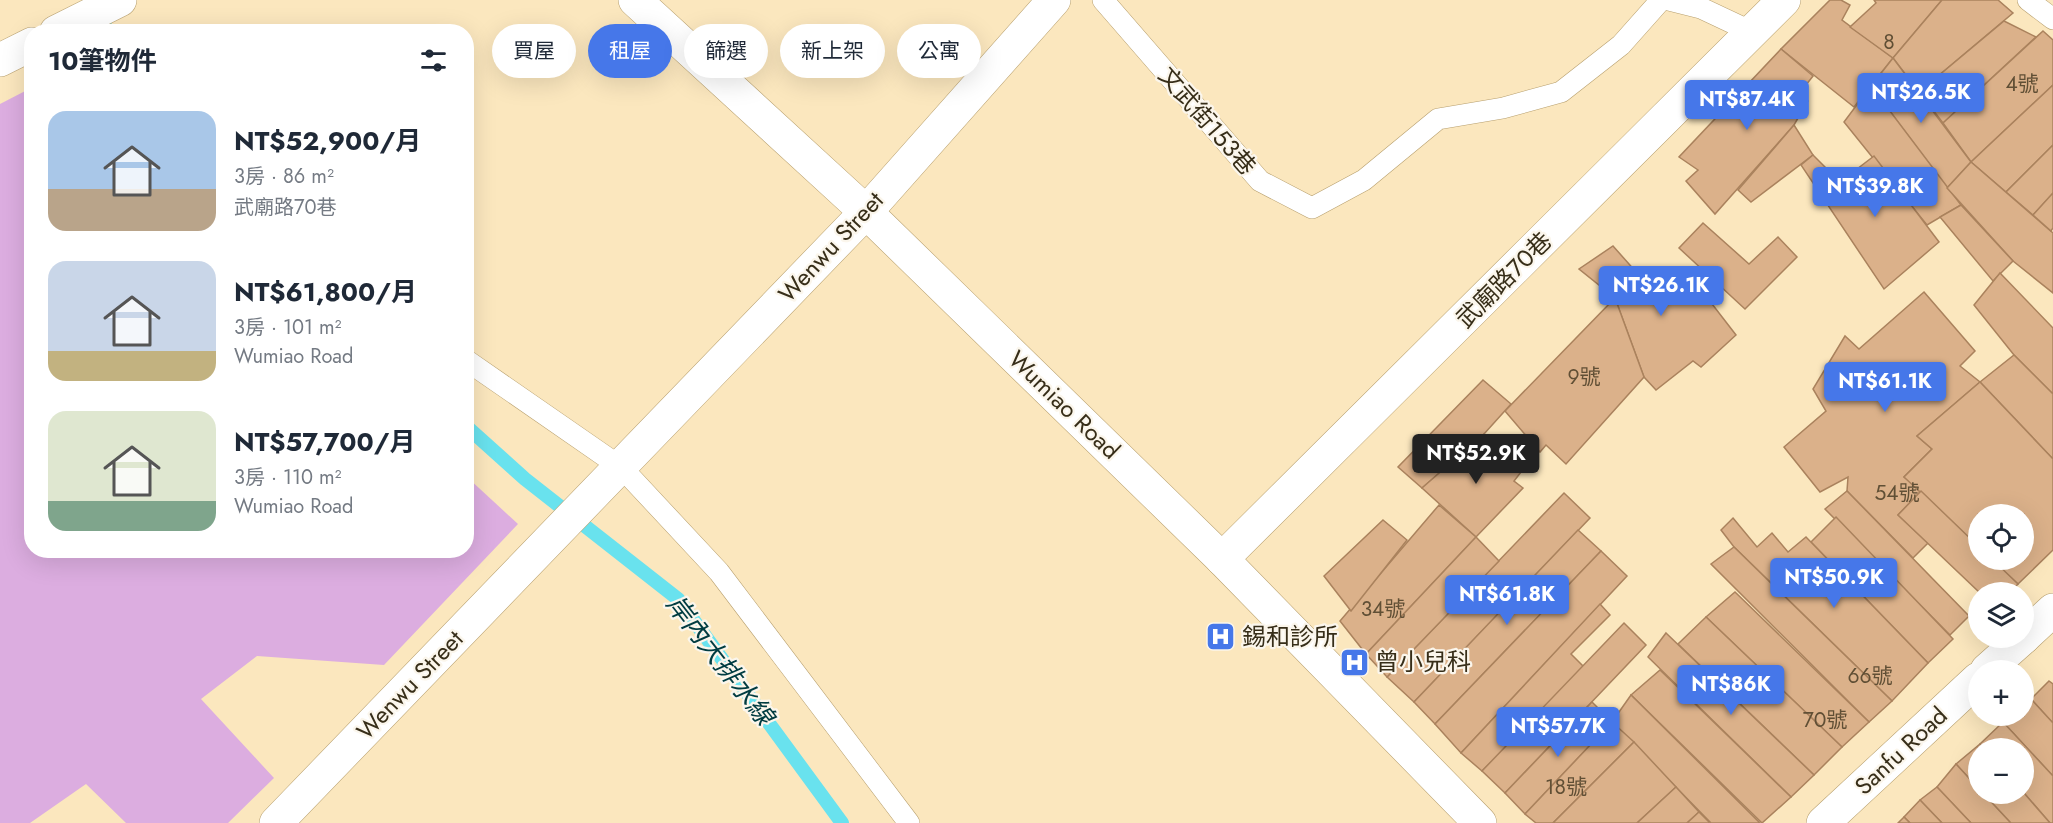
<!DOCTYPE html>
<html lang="zh-TW">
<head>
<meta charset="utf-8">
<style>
  body { margin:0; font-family:Jost,"Noto Sans TC",sans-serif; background:#f2f2f3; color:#1f2937; height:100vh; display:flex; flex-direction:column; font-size:22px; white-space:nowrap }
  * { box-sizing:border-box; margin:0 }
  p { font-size:20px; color:#747a83 }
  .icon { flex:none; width:33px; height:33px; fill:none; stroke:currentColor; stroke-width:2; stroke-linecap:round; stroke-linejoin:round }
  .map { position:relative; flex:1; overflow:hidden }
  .drawer { position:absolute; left:24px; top:24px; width:450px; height:534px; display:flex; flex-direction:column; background:#fff; border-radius:24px; box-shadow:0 6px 24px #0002 }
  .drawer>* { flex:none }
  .top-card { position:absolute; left:492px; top:24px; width:570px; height:54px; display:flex; gap:12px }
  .tools { position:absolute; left:1968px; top:504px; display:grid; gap:12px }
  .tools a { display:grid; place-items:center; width:66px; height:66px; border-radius:50%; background:#fff; box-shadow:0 6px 24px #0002; font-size:30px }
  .price { position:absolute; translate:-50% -51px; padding:0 14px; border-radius:6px; background:#4677e9; color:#fff; font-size:20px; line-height:39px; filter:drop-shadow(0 2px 3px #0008) }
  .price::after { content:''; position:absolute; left:50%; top:36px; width:18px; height:14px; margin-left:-9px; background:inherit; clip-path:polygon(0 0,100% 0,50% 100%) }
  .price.on { background:#222; color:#fff }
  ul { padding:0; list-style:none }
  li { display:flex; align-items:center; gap:18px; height:150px; padding:0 24px }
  li span { display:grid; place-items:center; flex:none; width:168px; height:120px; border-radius:18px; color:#555 }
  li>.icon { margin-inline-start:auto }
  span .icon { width:72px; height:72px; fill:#fffc; stroke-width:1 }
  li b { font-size:26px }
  h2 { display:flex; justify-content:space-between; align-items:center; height:72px; padding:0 24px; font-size:26px }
  .pill { padding:0 21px; border-radius:27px; background:#fff; box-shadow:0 6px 24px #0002; font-size:21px; line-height:54px }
  .pill.on { background:#4677e9; color:#fff }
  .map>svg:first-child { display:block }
</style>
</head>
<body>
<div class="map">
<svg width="2053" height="823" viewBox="0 0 2053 823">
  <rect width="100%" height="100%" fill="#fbe7be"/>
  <path fill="#dcade0" d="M31,88l1,462h434l1,-73 51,47 -134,141 -127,-9 -56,43 73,79 -46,45h-102l-40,-39 -56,39h-30v-719z"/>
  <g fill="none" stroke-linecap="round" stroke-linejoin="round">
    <g stroke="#69e2ee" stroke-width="14">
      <path d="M95,12l14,20"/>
      <path d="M466,426l59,53 153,120 164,224"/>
    </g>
  </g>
  <g fill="#dbb18a" stroke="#aa825d" stroke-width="1.5">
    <path d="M1830,0h11l9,5 -8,15 51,38 -39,49 -73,-58z"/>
    <path d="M1874,0h68l-49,58 -43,-31 26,-24z"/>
    <path d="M1942,0h56l15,13 -94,79 -26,-34z"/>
    <path d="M2004,21l32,16 -93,86 -24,-31z"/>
    <path d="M2043,31l10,9v45l-82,77 -28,-39z"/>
    <path d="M1781,49l32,27 -15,19 10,6 -14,24 -79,89 -29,-33 12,-11 -19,-13z"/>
    <path d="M1893,58l78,104 -24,26 -76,-102z"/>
    <path d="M2053,85v60l-47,47 -35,-30z"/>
    <path d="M1871,86l90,119 -34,20 -83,-103z"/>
    <path d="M1794,125l19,30 -62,47 -13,-12z"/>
    <path d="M2053,145v48l-20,22 -27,-23z"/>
    <path d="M1813,155l27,27 34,-26 65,86 -55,47 -83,-124z"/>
    <path d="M1971,162l82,71v60l-40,-32 -66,-73z"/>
    <path d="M2053,193v35l-2,3 -18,-16z"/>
    <path d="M1961,205l52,56 -20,20 -53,-64z"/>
    <path d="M1703,223l46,41 29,-27 19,20 -52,52 -66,-61z"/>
    <path d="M1613,246l32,36 26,-15 38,33 27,35 -35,32 -8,-6 -37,29 -12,-13 -29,-79 -36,-29z"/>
    <path d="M2000,273l53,55v66l-39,-39 -40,-50z"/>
    <path d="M1924,292l51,59 -15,15 20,16 -63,54 15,13 -28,28 17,14 -23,24 30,28 -15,15 -66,-67 1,-14 -28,15 -36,-45 42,-36 -13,-22 32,-53 14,13z"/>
    <path d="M1615,298l29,79 -78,87 -20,-19 -6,7 -35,-41z"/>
    <path d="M2014,355l39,39v65l-73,-77z"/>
    <path d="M1483,380l28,24 -27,30 -62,54 -24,-21z"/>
    <path d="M1980,382l73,77v91l-35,34 -26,-24h32v-46h-46v32l-74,-69 28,-28 -15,-13z"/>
    <path d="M1484,434l37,38 -7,9 9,7 -47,49 -54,-49z"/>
    <path d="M1847,491l122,125 -19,19 -125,-126z"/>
    <path d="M1921,491l57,55v14h15l25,24 -8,8h-31l-81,-77z"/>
    <path d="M1564,493l26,25 -176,184 -27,-25z"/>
    <path d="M1439,505l37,32 -110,117 -26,-33z"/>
    <path d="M1836,517l117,122 -25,24 -117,-121z"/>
    <path d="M1733,518l24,29 15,-14 16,19 18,-15 122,126 -36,38 -158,-154 -13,-17z"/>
    <path d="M1383,520l24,20 -56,71 -27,-35z"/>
    <path d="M1578,530l23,21 -166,173 -21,-22z"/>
    <path d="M1476,537l23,24 -112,116 -21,-23z"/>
    <path d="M1734,547l158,154 -23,21 -158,-158z"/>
    <path d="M1601,551l26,25 -166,177 -26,-29z"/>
    <path d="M1735,592l134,130 -27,25 -136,-130z"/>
    <path d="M1600,604l10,11 -39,39 14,14 -103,103 -21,-18z"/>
    <path d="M1706,617l136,130 -28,28 -136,-131z"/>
    <path d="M1624,623l22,22 -141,148 -23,-22z"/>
    <path d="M1666,633l148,142 -23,22 -143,-140z"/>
    <path d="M1660,670l131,127 -29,26 -131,-128z"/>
    <path d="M2049,681l4,3v39l-22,-24z"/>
    <path d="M1631,695l129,128h-49l-99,-101z"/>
    <path d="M2031,699l22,24v53l-50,-54 8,-6h13v-11z"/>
    <path d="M1592,702l20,20 -87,92 -20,-21z"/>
    <path d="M1612,722l22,20 -81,81h-17l-11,-9z"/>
    <path d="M2003,722l50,54v47h-3l-26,-30v-45h-40l-4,-4z"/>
    <path d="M1634,742l42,45 -39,36h-84z"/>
    <path d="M1980,744l4,4h-6v40l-22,-24z"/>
    <path d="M1956,764l22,24v6h6l27,29h-40l-34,-36z"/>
    <path d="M1676,787l23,25 -12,11h-50z"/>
    <path d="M1937,787l34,36h-29l-22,-23z"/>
    <path d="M2024,793l26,30h-39l-27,-29z"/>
    <path d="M1920,800l22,23h-32l-6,-6z"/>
    <path d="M1699,812l11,11h-23z"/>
    <path d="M1904,817l6,6h-12z"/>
  </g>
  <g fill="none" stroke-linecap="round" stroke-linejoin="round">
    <defs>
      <g id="service">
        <path d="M1103,0l157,181 52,27 52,-28 74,-61 65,-11 58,-16 60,-47 40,-45"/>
        <path d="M1669,0l32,8 51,24"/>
        <path d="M2028,0l25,19"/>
        <path d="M466,360l156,108 97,104 190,251"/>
      </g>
      <g id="minor">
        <path d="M56,32l64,-32"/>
        <path d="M0,60l32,-16"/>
        <path d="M1222,559l562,-559"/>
        <path d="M2024,637l29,-27"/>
        <path d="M1987,670l36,-32"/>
        <path d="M276,823l590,-611 188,-212"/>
        <path d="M1823,823l155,-144"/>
      </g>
      <path id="tertiary" d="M635,0l231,212 356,347 258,264"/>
    </defs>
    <use href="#service" stroke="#b79f6d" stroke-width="22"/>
    <use href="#minor" stroke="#b79f6d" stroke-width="34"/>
    <use href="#tertiary" stroke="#b79f6d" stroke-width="34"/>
    <use href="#service" stroke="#fff" stroke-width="21"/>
    <use href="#minor" stroke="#fff" stroke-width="33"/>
    <use href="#tertiary" stroke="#fff" stroke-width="33"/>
  </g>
  <defs>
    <symbol id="hospital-square" viewBox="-11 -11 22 22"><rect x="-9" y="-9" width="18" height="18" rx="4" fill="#4677e9" stroke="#fbf6ec"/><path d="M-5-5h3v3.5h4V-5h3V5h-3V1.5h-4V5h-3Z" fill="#fff"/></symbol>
  </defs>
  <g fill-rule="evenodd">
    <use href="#hospital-square" x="1204" y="620" width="33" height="33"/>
    <use href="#hospital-square" x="1338" y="646" width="33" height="33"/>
  </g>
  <g text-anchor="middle" stroke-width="4.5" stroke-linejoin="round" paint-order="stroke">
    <g font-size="21" fill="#604f35">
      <text x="1889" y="49">8</text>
      <text x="2022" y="91">4號</text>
      <text x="1584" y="384">9號</text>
      <text x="1897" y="500">54號</text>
      <text x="1383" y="616">34號</text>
      <text x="1870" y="683">66號</text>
      <text x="1825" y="727">70號</text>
      <text x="1566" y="794">18號</text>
    </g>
    <g font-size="24" fill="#372e19" stroke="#fbf6ec">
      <text transform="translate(1207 121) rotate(49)" y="8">文武街153巷</text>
      <text transform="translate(831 247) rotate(-47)" y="8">Wenwu Street</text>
      <text transform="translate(1504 280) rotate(-45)" y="8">武廟路70巷</text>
      <text transform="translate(1064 405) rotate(44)" y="8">Wumiao Road</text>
      <text transform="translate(410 685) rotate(-46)" y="8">Wenwu Street</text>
      <text transform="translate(1901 751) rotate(-43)" y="8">Sanfu Road</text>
    </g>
    <g font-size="24" fill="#372e19" stroke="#fbf6ec" text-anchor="start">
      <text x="1242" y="645">錫和診所</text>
      <text x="1375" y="670">曾小兒科</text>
    </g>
    <g font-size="26" font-style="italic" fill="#003c41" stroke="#fbf6ec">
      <text transform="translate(720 660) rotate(52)" y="9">岸內大排水線</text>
    </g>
  </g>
</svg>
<div class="tools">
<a><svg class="icon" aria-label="locate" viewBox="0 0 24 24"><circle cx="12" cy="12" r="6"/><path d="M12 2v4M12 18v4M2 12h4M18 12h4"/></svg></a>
<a><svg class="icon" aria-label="layers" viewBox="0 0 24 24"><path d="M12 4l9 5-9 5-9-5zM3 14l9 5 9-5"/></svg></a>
<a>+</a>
<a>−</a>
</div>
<b class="price" style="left:1921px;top:124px">NT$26.5K</b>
<b class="price" style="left:1747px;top:131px">NT$87.4K</b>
<b class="price" style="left:1875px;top:218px">NT$39.8K</b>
<b class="price" style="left:1661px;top:317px">NT$26.1K</b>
<b class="price" style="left:1885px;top:413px">NT$61.1K</b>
<b class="price on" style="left:1476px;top:485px">NT$52.9K</b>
<b class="price" style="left:1834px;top:609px">NT$50.9K</b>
<b class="price" style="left:1507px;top:626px">NT$61.8K</b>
<b class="price" style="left:1731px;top:716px">NT$86K</b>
<b class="price" style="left:1558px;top:758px">NT$57.7K</b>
<div class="top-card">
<a class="pill">買屋</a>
<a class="pill on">租屋</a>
<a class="pill">篩選</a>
<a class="pill">新上架</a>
<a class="pill">公寓</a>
</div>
<section class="drawer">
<h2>10筆物件<svg class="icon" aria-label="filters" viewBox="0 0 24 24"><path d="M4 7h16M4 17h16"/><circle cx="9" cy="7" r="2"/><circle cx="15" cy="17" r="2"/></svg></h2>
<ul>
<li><span style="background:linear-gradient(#a9c7e8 65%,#b9a48a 0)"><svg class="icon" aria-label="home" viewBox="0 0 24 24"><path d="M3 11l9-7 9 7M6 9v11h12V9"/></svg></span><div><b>NT$52,900/月</b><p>3房 · 86 m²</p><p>武廟路70巷</p></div></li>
<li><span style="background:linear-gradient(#c9d6e8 75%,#c2b280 0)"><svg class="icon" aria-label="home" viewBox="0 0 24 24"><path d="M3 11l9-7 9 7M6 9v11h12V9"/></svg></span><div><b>NT$61,800/月</b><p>3房 · 101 m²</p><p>Wumiao Road</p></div></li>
<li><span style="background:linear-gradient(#dfe7d0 75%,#7fa58c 0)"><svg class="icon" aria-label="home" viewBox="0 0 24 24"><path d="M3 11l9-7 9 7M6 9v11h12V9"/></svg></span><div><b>NT$57,700/月</b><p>3房 · 110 m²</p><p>Wumiao Road</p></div></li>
</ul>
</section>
</div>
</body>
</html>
